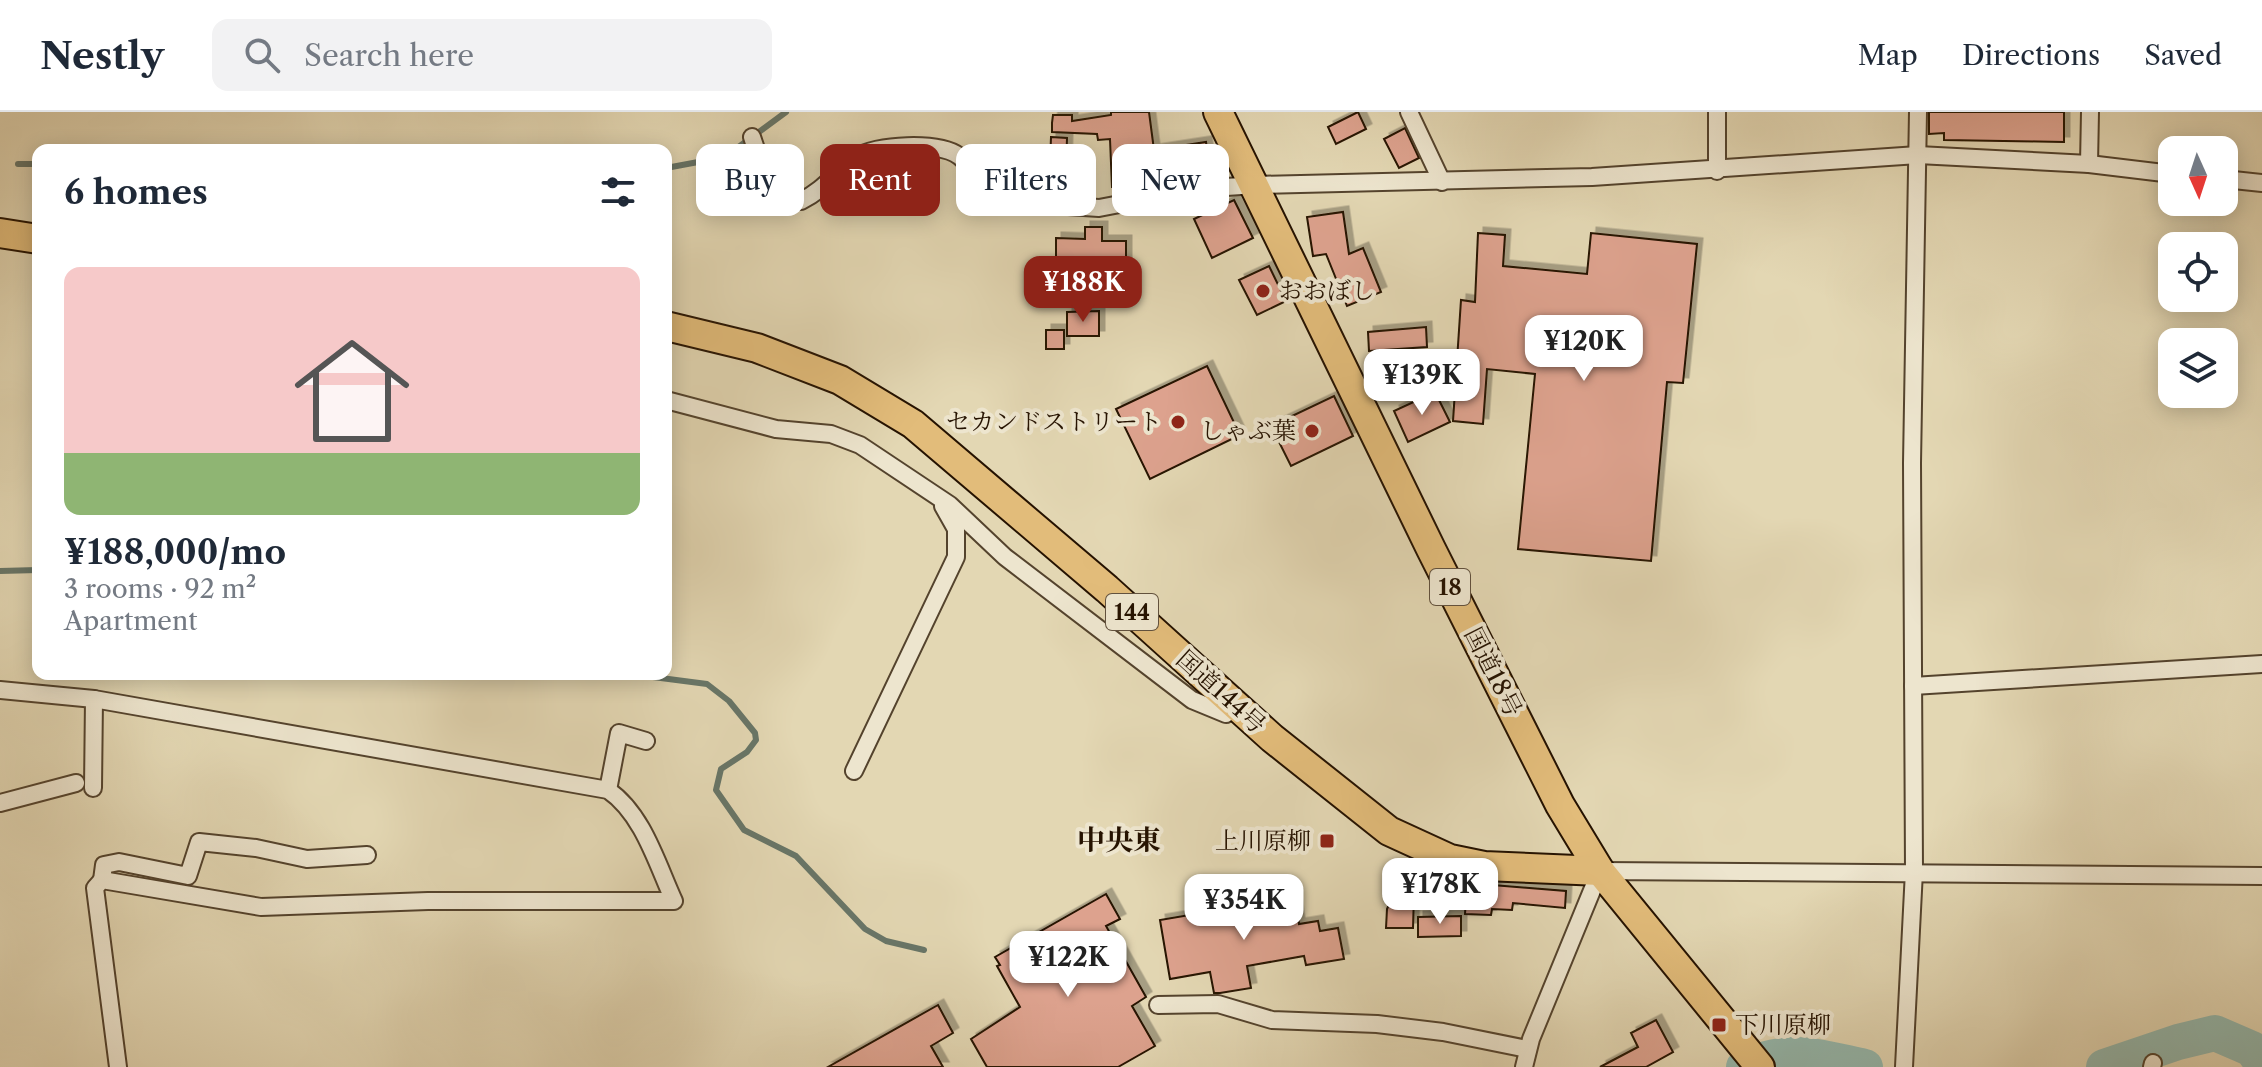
<!DOCTYPE html>
<html lang="en">
<head>
<meta charset="utf-8">
<style>
  body { margin:0; font-family:"Libre Caslon Text","Noto Serif JP",serif; background:#f2f2f3; color:#1f2937; height:100vh; display:flex; flex-direction:column; font-size:30px; white-space:nowrap }
  * { box-sizing:border-box; margin:0 }
  p { font-size:26px; color:#747a83 }
  .icon { flex:none; width:44px; height:44px; fill:none; stroke:currentColor; stroke-width:2; stroke-linecap:round; stroke-linejoin:round }
  .map { position:relative; flex:1; overflow:hidden }
  .sheet { position:absolute; left:32px; top:32px; width:640px; height:536px; display:flex; flex-direction:column; background:#fff; border-radius:16px; box-shadow:0 4px 20px #0003 }
  .sheet>* { flex:none }
  .top-card { position:absolute; left:696px; top:32px; width:760px; height:72px; display:flex; gap:16px }
  .needle { width:52px; rotate:177deg }
  .buttons { position:absolute; left:2158px; top:24px; display:grid; gap:16px }
  .buttons a { display:grid; place-items:center; width:80px; height:80px; border-radius:16px; background:#fff; box-shadow:0 4px 20px #0003; font-size:40px }
  .price { position:absolute; translate:-50% -68px; padding:0 18px; border-radius:16px; background:#fff; color:#222; font-size:26px; line-height:52px; filter:drop-shadow(0 2px 4px #0008) }
  .price::after { content:''; position:absolute; left:50%; top:48px; width:24px; height:18px; margin-left:-12px; background:inherit; clip-path:polygon(0 0,100% 0,50% 100%) }
  .price.current { background:#8f2418; color:#fff }
  ul { padding:0; list-style:none }
  li { display:grid; align-content:center; gap:16px; height:424px; padding:0 32px }
  li+li { border-top:2px solid #e0e1e3 }
  li span { display:grid; place-items:center; height:248px; border-radius:16px; color:#555 }
  li>.icon { margin-inline-start:auto }
  span .icon { width:144px; height:144px; fill:#fffc; stroke-width:1 }
  li b { font-size:34px }
  h2 { display:flex; justify-content:space-between; align-items:center; height:96px; padding:0 32px; font-size:34px }
  .chip { padding:0 28px; border-radius:16px; background:#fff; box-shadow:0 4px 20px #0003; font-size:28px; line-height:72px }
  .chip.current { background:#8f2418; color:#fff }
  header { display:flex; align-items:center; gap:48px; box-sizing:border-box; height:112px; padding:0 40px; background:#fff; border-bottom:2px solid #e0e1e3 }
  header strong { font-size:38px }
  nav { display:flex; gap:44px; margin-inline-start:auto; font-size:28px }
  .search { width:560px; height:72px; background:#f2f2f3; display:flex; align-items:center; gap:20px; box-sizing:border-box; padding:0 28px; border-radius:16px; color:#747a83; font-size:30px }
  .map>svg:first-child { display:block }
</style>
</head>
<body>
<header>
<strong>Nestly</strong>
<div class="search"><svg class="icon" aria-label="search" viewBox="0 0 24 24"><circle cx="10" cy="10" r="6"/><path d="M15 15l6 6"/></svg>Search here</div>
<nav><a>Map</a><a>Directions</a><a>Saved</a></nav>
</header>
<div class="map">
<svg width="2262" height="955" viewBox="0 0 2262 955">
  <defs>
    <filter id="shadow"><feDropShadow dx="5.5" dy="-5.5" stdDeviation="0" flood-color="#0004"/></filter>
  </defs>
  <rect width="100%" height="100%" fill="#e3d7b3"/>
  <filter id="stains"><feTurbulence type="fractalNoise" baseFrequency=".0025" numOctaves="4"/><feColorMatrix values="0 0 0 0 .2 0 0 0 0 .09 0 0 0 0 .02 0 0 0 .5 -.17"/></filter>
  <radialGradient id="worn" r=".72"><stop offset=".6" stop-color="#630" stop-opacity="0"/><stop offset="1" stop-color="#630" stop-opacity=".3"/></radialGradient>
  <g fill="none" stroke-linecap="round" stroke-linejoin="round">
    <g stroke="#687668" stroke-width="6">
      <path d="M18,52h20"/>
      <path d="M666,56l59,-11 61,-45"/>
      <path d="M0,459l38,-1"/>
      <path d="M590,562h18"/>
      <path d="M630,562l77,10 22,17 26,32 1,7 -9,12 -26,17 -5,21 28,40 52,26 69,73 21,12 38,9"/>
    </g>
    <g stroke="#95b9ae" stroke-width="36">
      <path d="M1744,955c46,-21 74,-10 121,0"/>
      <path d="M2104,955l74,-25 37,-9 37,16 10,14"/>
    </g>
  </g>
  <g fill="#dda28e" stroke="#251200" stroke-width="2" filter="url(#shadow)">
    <path d="M1111,0h38l5,38 52,-8 5,35 -99,10 -2,-48 -12,1 -1,-6 -45,-2v-9l1,-8h19v6l39,-6z"/>
    <path d="M1358,0l8,17 -30,15 -8,-17z"/>
    <path d="M1929,0h135v30l-120,-2v-7l-15,1z"/>
    <path d="M1405,16l14,30 -20,10 -15,-29z"/>
    <path d="M1051,25l16,1 -1,31h9l-1,25 -25,-1z"/>
    <path d="M1234,88l19,38 -41,20 -18,-39z"/>
    <path d="M1343,100l6,42 14,-6 18,44 -34,14 -21,-52 -13,2 -6,-39z"/>
    <path d="M1085,115h17v14h24v32l-70,-3v-32l29,1z"/>
    <path d="M1478,121l27,2 -2,31 84,8 4,-41 106,11 -14,139 -16,-1 -16,179 -133,-12 17,-175 -48,-5 -4,55 -30,-3 8,-121 14,2z"/>
    <path d="M1269,154l17,35 -29,14 -18,-35z"/>
    <path d="M1099,199v25h-32v-24z"/>
    <path d="M1426,215l1,20 -58,4 -1,-19z"/>
    <rect x="1046" y="218" width="18" height="19"/>
    <path d="M1207,254l33,69 -90,44 -34,-70z"/>
    <path d="M1435,280l15,30 -42,20 -14,-31z"/>
    <path d="M1334,284l19,40 -62,30 -20,-40z"/>
    <path d="M1467,771l99,8 -1,17 -52,-5 -1,7 -20,-1 -1,6 -26,-1z"/>
    <path d="M1394,781l20,1 -1,34h-27l1,-19z"/>
    <path d="M1106,782l14,25 -14,7 40,71 -14,9 23,40 -37,21h-131l-16,-28 49,-32 -23,-41 3,-1 -5,-8z"/>
    <path d="M1295,785l4,27 19,-3 2,10 18,-3 6,31 -38,6 -2,-9 -57,10 4,22 -31,5h-6l-4,-21 -40,7 -10,-59z"/>
    <path d="M1461,804v20l-43,1v-20z"/>
    <path d="M938,893l15,28 -22,13 12,21h-115z"/>
    <path d="M1656,908l17,32 -27,15h-46l38,-20 -7,-14z"/>
  </g>
  <g fill="none" stroke-linecap="round" stroke-linejoin="round">
    <defs>
      <g id="street">
        <path d="M1409,0l33,70"/>
        <path d="M752,25c11,33 15,51 49,64 23,-11 35,-29 54,-43 20,-14 84,-17 104,-2 10,7 15,19 21,31l57,17 62,4 99,-19 57,-4 337,-8 326,-22 171,9 83,10"/>
        <path d="M2089,52l1,-52"/>
        <path d="M1717,59v-59"/>
        <path d="M2224,67l38,4"/>
        <path d="M666,288l110,29 55,5 29,11 90,60 55,52 187,143 34,14 10,-7"/>
        <path d="M1913,574l349,-22"/>
        <path d="M0,578l94,9 514,91c35,24 49,74 66,111h-246l-167,6 -159,-27 -7,8 23,179"/>
        <path d="M854,659l102,-214v-28l-13,-23"/>
        <path d="M93,676l1,-89"/>
        <path d="M608,678l11,-57 27,8"/>
        <path d="M0,691l76,-20"/>
        <path d="M102,768l2,-15 15,-3 69,14 11,-34 57,6 51,11 60,-4"/>
        <path d="M1158,893l60,-1 54,16 105,4 66,8 84,17"/>
        <path d="M1524,955l7,-28 69,-168 662,5"/>
        <path d="M1904,955l10,-196 -2,-408 6,-351"/>
        <path d="M2152,955l1,-4"/>
      </g>
      <g id="highway">
        <path d="M1218,0l213,437 129,256 40,66 160,196"/>
        <path d="M0,121l38,6"/>
        <path d="M666,214l91,22 83,32 73,44 194,165 165,149 117,93 61,28 34,7 116,5"/>
      </g>
    </defs>
    <use href="#street" stroke="#54432d" stroke-width="20"/>
    <use href="#highway" stroke="#251200" stroke-width="32"/>
    <use href="#street" stroke="#ede5ce" stroke-width="16"/>
    <use href="#highway" stroke="#e2bc7a" stroke-width="28"/>
  </g>
  <g fill="#8f2418" stroke="#ede5ce" stroke-width="3">
    <circle cx="1263" cy="179" r="8"/>
    <circle cx="1178" cy="310" r="8"/>
    <circle cx="1312" cy="319" r="8"/>
    <rect x="1319" y="721" width="16" height="16" rx="4"/>
    <rect x="1711" y="905" width="16" height="16" rx="4"/>
  </g>
  <g text-anchor="middle" stroke-width="8" stroke-linejoin="round" paint-order="stroke">
    <g fill="#ede5ce" stroke="#61513e" stroke-width="2">
      <rect x="1430" y="457" width="40" height="36" rx="6"/>
      <rect x="1106" y="482" width="52" height="36" rx="6"/>
    </g>
    <g font-size="22" font-weight="bold" fill="#251200">
      <text x="1450" y="483">18</text>
      <text x="1132" y="508">144</text>
    </g>
    <g font-size="24" fill="#251200" stroke="#ede5ce" text-anchor="end">
      <text x="1279" y="187" text-anchor="start">おおぼし</text>
      <text x="1162" y="318">セカンドストリート</text>
      <text x="1296" y="327">しゃぶ葉</text>
      <text x="1311" y="737">上川原柳</text>
      <text x="1735" y="921" text-anchor="start">下川原柳</text>
    </g>
    <g font-size="24" fill="#251200" stroke="#ede5ce">
      <text transform="translate(1493 560) rotate(63)" y="8">国道18号</text>
      <text transform="translate(1221 580) rotate(42)" y="8">国道144号</text>
    </g>
    <g font-size="28" font-weight="bold" fill="#251200" stroke="#ede5ce">
      <text x="1119" y="738">中央東</text>
    </g>
  </g>
  <rect width="100%" height="100%" filter="url(#stains)"/>
  <rect width="100%" height="100%" fill="url(#worn)"/>
</svg>
<div class="buttons">
<a><svg class="needle" viewBox="-14 -14 28 28"><path d="M0-13l5 13h-10z" fill="#e53935"/><path d="M0 13l5-13h-10z" fill="#747a83"/></svg></a>
<a><svg class="icon" aria-label="locate" viewBox="0 0 24 24"><circle cx="12" cy="12" r="6"/><path d="M12 2v4M12 18v4M2 12h4M18 12h4"/></svg></a>
<a><svg class="icon" aria-label="layers" viewBox="0 0 24 24"><path d="M12 4l9 5-9 5-9-5zM3 14l9 5 9-5"/></svg></a>
</div>
<b class="price current" style="left:1083px;top:212px">¥188K</b>
<b class="price" style="left:1584px;top:271px">¥120K</b>
<b class="price" style="left:1422px;top:305px">¥139K</b>
<b class="price" style="left:1440px;top:814px">¥178K</b>
<b class="price" style="left:1244px;top:830px">¥354K</b>
<b class="price" style="left:1068px;top:887px">¥122K</b>
<div class="top-card">
<a class="chip">Buy</a>
<a class="chip current">Rent</a>
<a class="chip">Filters</a>
<a class="chip">New</a>
</div>
<section class="sheet">
<h2>6 homes<svg class="icon" aria-label="filters" viewBox="0 0 24 24"><path d="M4 7h16M4 17h16"/><circle cx="9" cy="7" r="2"/><circle cx="15" cy="17" r="2"/></svg></h2>
<ul>
<li><span style="background:linear-gradient(#f6c9c9 75%,#8fb573 0)"><svg class="icon" aria-label="home" viewBox="0 0 24 24"><path d="M3 11l9-7 9 7M6 9v11h12V9"/></svg></span><div><b>¥188,000/mo</b><p>3 rooms · 92 m²</p><p>Apartment</p></div></li>
</ul>
</section>
</div>
</body>
</html>
